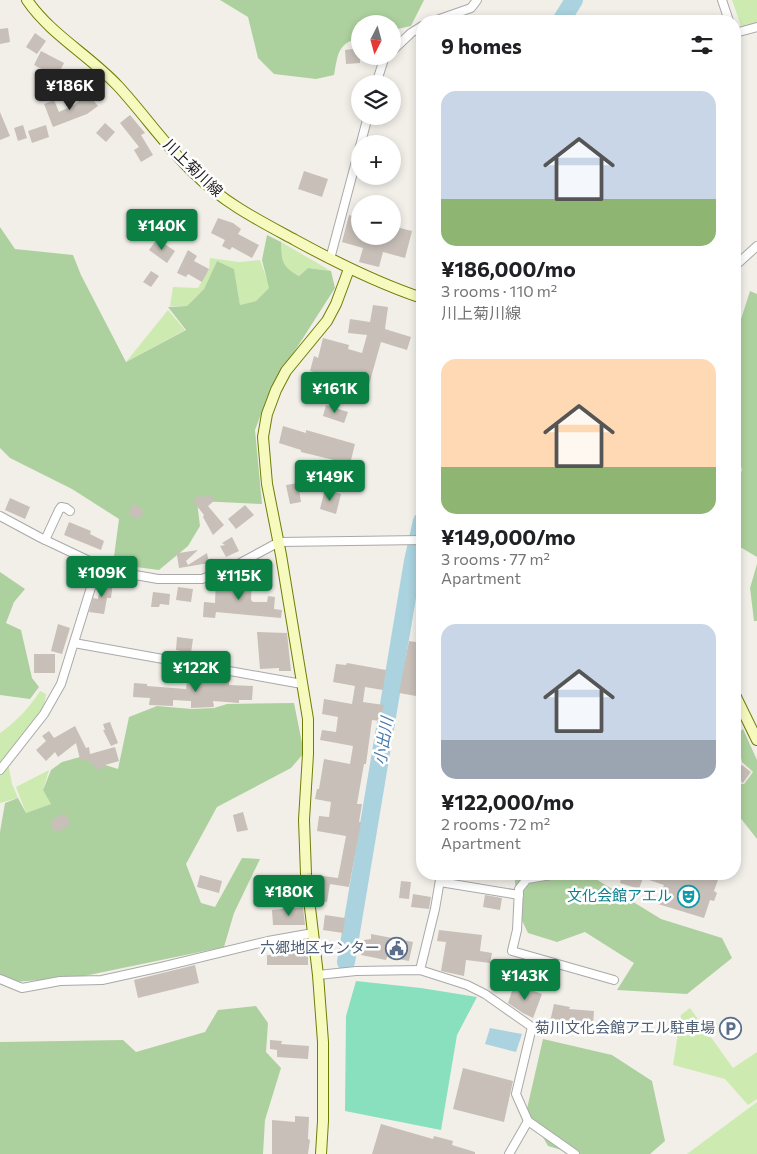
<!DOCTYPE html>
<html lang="en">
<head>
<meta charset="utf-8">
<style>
  body { margin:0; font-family:Commissioner,"Noto Sans JP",sans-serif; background:#f6f6f6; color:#202124; height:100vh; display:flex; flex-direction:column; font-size:19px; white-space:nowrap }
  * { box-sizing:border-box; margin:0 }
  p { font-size:16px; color:#757577 }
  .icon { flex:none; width:28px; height:28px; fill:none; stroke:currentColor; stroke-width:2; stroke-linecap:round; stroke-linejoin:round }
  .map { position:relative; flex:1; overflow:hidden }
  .panel { position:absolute; left:416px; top:15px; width:325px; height:865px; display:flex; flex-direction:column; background:#fff; border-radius:20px; box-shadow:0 2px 8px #0003 }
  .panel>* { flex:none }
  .needle { width:32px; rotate:186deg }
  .controls { position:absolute; left:351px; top:15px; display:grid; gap:10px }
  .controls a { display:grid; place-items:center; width:50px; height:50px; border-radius:50%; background:#fff; box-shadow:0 2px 8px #0003; font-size:25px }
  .price { position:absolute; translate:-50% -42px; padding:0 11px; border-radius:5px; background:#0b8043; color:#fff; font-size:16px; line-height:32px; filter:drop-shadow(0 1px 2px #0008) }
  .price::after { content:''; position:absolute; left:50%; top:30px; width:15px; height:11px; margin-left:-8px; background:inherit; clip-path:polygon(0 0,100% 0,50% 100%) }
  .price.active { background:#222; color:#fff }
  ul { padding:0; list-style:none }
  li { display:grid; align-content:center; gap:10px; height:265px; padding:0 25px }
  li span { display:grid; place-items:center; height:155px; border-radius:15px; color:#555 }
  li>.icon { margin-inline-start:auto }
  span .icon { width:90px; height:90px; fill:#fffc; stroke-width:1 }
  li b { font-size:21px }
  h2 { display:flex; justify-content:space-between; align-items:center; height:60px; padding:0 25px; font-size:21px }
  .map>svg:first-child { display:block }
</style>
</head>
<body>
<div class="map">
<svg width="757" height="1154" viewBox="0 0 757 1154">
  <rect width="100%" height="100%" fill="#f2efe9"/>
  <g fill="#cdebb0">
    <path d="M732,0h25v24l-15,5z"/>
    <path d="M281,242l50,29 -23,-3 -9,8c-18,-10 -17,-15 -18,-34z"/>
    <path d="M210,258l29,4 21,-2 10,28 -14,13 -16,4 -6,-36 -17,-8 -13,28 -17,17h-17l3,-19 25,1 11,-19z"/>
    <path d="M168,310l17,20 -59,32z"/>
    <path d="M40,691l6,3 -2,12 -37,51 5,27 6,14 -18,5v-70c16,-11 30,-26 40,-42z"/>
    <path d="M49,770l-6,20 9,14 -26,9 -10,-26z"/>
    <path d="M690,1008l43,60 24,-16v47l-9,6 -23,-26 -52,-14 8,-50z"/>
    <path d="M757,1102v52h-70z"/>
  </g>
  <g fill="#add19e">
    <path d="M220,0h204l-13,26 -18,4 -1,-6h-32v14c-23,5 -22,17 -26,37l-18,4 -42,-5 -16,-16 -10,-41z"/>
    <path d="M0,227l15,22 58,6 8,20 45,87 60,-32 -18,-23 19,-1 17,-17 13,-28 17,8 6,36 16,-4 13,-13 -7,-28 5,-25 14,7c1,19 0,24 18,34l9,-8 23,3 4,17 -64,100 -16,42 7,74 -65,-3 3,25 -12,20 -29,24 -46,-6 6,-45 -47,-30 -62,-31 -10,-10z"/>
    <path d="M750,291l7,3v263l-22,-13v-69l7,-4 -4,-21 -3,-2v-110z"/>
    <path d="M757,564v57h-3l-4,-33z"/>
    <path d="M0,572l25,17 -11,13 -8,21 15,7 11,48 7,9 -9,12 -30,-4z"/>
    <path d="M294,703l10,50 -13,15 -74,39 -31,57 15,39 14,4 27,-49 18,1 -26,54 -10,34 -164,34 -19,-1 -41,3v-151l5,-29 13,-5 8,15 25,-9 -8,-14 8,-20 11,-8 18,-5 38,12 11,-52 28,-11 35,3 22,-1 13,-4z"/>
    <path d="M743,729l14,31v79l-22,-28v-28l9,1 9,-12 -11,-10 -6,-28z"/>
    <path d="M541,874l50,2 70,43 61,19 10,20 -45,36 -70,-4 17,-27 -49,-31 -28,10 -29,-9 -12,-25 -1,-29z"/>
    <path d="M256,1006l12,17 -2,29 15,16 -16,52 -2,34h-263v-112l123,-2 13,12 69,-20 13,-22z"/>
    <path d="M543,1039l69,16 40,26 13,60 -15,13h-75l-27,-8 -12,-21 -10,-12z"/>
  </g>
  <path fill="#88e0be" d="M356,981l65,7 56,9 -20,38 -16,95 -96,-19 1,-95z"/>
  <path fill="#aad3df" d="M490,1028l32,6 -6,18 -31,-8z"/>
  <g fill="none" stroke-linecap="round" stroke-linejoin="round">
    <g stroke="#aad3df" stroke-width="18">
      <path d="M561,21l13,-21"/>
      <path d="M346,962l67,-401 9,-40"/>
    </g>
  </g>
  <g fill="#c7bfb8">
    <path d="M8,28l2,14 -10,2v-15z"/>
    <path d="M35,33l11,8 -9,13 -11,-7z"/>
    <path d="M360,48v15l-14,1 -1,-14z"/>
    <path d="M41,51l23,12 -7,14 -23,-12z"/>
    <path d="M88,94l10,12 -11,8 -34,13 -9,-23 10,-4 5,12 15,-7z"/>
    <path d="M0,112l10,24 -10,4z"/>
    <path d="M130,115l15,18 -4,2 12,20 -12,7 -7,-12 5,-3 -19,-24z"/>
    <path d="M105,123l10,9 -9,10 -10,-9z"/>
    <path d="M23,125l4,13 -9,3 -4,-13z"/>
    <path d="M46,125l3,12 -17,6 -4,-12z"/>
    <path d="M304,171l24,8 -6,18 -24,-8z"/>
    <path d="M349,215l11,3v18h32v-10l20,5 -7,27 -22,-6 -4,15 -20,-5 4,-14 -21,-6z"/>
    <path d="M218,218l15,5 8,6 -3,5 21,11 -7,13 -20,-11 -2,3 -8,-4 3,-6 -14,-7z"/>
    <path d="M157,239l18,12 -8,12 -18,-13z"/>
    <path d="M188,250l9,6 -3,5 15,8 -7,13 -14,-8 -2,3 -9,-4z"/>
    <path d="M151,271l8,5 -8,11 -8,-5z"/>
    <path d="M373,305l15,2 -3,22 26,8 -4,13 -26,-8 -15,53 -12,-3 2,-5 -14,-4 2,-3 -34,-9 4,-15 4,2 5,-20 26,7 -1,4 14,4 5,-18 -19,-2 2,-14 20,3z"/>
    <path d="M326,405l22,7 -4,11 -21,-7z"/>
    <path d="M283,426l23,7v-3l49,14 -5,20 -49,-12v-2l-22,-7z"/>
    <path d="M298,483l3,19 -11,2 -4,-19z"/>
    <path d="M325,489l16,5 -5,20 -16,-5z"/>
    <path d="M208,494l7,6 -7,6 16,19 -11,10 -10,-18 1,-2 -11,-14 7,-6 3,3z"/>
    <path d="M10,498l20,9 -5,12 -20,-9z"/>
    <path d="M134,504l10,7 -6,9 -10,-7z"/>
    <path d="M245,505l9,10 -18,14 -8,-10z"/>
    <path d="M69,522l22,9 -1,3 14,7 -3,9 -37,-15z"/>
    <path d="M232,537l7,14 -13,6 -6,-11 5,-1 -3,-2z"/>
    <path d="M176,549l3,4 19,-3 -12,11 2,4 19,-12 2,10 -30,5z"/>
    <path d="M237,578l15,1 -1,21 2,2h14l1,-6 7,1 -1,12 8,1 -1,8 -65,-6 -1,6 -12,-1 1,-15 11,1 1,-23 21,1z"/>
    <path d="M101,581l12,1 -2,16h-4l-3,16 -15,-2 4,-14 5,1z"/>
    <path d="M178,587l15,2 -2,13 -15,-2z"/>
    <path d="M153,592l17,2 -1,11 -9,-1 -1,3h-8z"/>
    <path d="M58,624l12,4 -8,26 -11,-3z"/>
    <path d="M257,632l30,1 4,38h-12v-3l-19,1z"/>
    <path d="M177,637l16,2 -2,14 -15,-3z"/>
    <path d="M409,641l13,2v54l-23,-4z"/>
    <rect x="34" y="654" width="21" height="19"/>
    <path d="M347,663l39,7 -3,20 -18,-3 -2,15 21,3 -4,16 -8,-1 -6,44h-2l-7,40h5l-3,18h2l-12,65 -19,-3 -3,18 -9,-2 3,-18 -6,-1 1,-6 22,3 8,-42 -29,-5 2,-15 10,1 2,-15 -16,-3 2,-10h2l5,-30 26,5 3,-18 -33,-6 2,-10 14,2 2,-15 -16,-3 2,-15 28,5 3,-18 -22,-4 3,-18 10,1z"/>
    <path d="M209,676l20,1v8l24,1 -1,14h-13v3l-26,-2 1,6 -23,1v-7l-18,-1v6l-24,-1 1,-7 -17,-1 1,-14 13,1v2l39,3 1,-8 18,2v-3z"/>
    <path d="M110,722l8,21 -7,3 -8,-16h2l-2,-6z"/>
    <path d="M75,726l11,22 3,-1 1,7 25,-7 4,14 -14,4 1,2 -10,3 -4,-7 -12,-4 -4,-16 -18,14 -3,-5 -9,9 -10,-11 10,-9 -4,-5 7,-5 5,7z"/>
    <path d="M742,765l9,7 -8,11 -8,-6v-4z"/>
    <path d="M243,812l5,18 -11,2 -4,-17z"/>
    <path d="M64,813l7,11 -15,9 -6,-11z"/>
    <path d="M622,874h98l-6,17 3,2 -3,8 -4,-1 -6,18 -46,-14 6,-19 -21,-7 -4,11 -19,-6z"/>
    <path d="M200,875l22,6 -3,12 -22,-6z"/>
    <path d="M401,881l10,1 -2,17 -10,-1z"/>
    <path d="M413,894l18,3 -2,12 -18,-2z"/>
    <path d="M485,895l17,3 -2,12 -17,-3z"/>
    <path d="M303,907l2,18h-32l-1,-15z"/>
    <path d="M325,915l20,3 -2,15 -20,-3z"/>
    <path d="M439,930l43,5 -2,16 12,2 -2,10 -24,-3 -2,16 -23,-5 5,-29 -9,-1z"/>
    <path d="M371,934l42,8 -4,19 -22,-4 -1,3 -25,-5 3,-15 7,-1z"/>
    <path d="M277,948l21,2v3h10v12h-41v-10h10z"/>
    <path d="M195,965l4,18 -61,15 -4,-18z"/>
    <path d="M513,988l17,5 1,-3 11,4 -9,24 -10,-5 -15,-10z"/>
    <path d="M554,1004l16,3 -1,2 25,2 -1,16 -27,-1 -16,-4z"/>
    <path d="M270,1040l12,1 -1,3 28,2 -1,13 -31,-2v-7l-7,-1z"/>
    <path d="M463,1068l50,13 -9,41 -51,-13z"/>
    <path d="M295,1116l14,1 -1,22 2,1 -2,14h-36v-34l23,2z"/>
    <path d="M381,1124l52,15 1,-3 19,5 -1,4 23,7v2h-103z"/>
  </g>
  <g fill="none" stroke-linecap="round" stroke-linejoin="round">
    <defs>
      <g id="street">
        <path d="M722,0l7,21"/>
        <path d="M434,21l37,-13 6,-8"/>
        <path d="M735,33l22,-6"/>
        <path d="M392,51l19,-18 11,-7"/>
        <path d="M376,84l8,-25 3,-3"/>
        <path d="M330,259l38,-143"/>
        <path d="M735,266l22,-20"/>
        <path d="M0,516l41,22 57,27 20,7 40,7h44l29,-11 48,-26 143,-2"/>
        <path d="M45,540l14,-30 2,-3 5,1 4,3"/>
        <path d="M74,643l228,41"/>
        <path d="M0,770l44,-56 17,-30 37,-119"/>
        <path d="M557,874l-30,5 -8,10 -2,41 -5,21 102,29"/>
        <path d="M440,882l79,13"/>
        <path d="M420,970l15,-61 6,-35"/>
        <path d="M318,975l38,-4 64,-1 47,15 18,9 47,33 -16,67 12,27 47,33"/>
        <path d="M0,979l22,9 38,-7 42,-1 59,-13 107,-26 45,-8"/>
        <path d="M509,1154l19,-33"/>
      </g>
      <g id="secondary">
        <path d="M27,0c23,34 62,55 91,86 26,28 48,61 77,88 29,29 65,47 100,66 42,23 82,43 127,58"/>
        <path d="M735,695l22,45"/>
        <path d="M321,1154l2,-33v-79l-5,-67 -12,-101 -2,-54 4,-66v-35l-27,-164 -14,-71 -4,-47 4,-23 9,-24 10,-19 41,-50 9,-17 13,-35"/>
      </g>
    </defs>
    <use href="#street" stroke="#a9a9a9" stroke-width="10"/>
    <use href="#secondary" stroke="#707d05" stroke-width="12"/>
    <use href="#street" stroke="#fff" stroke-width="8"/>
    <use href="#secondary" stroke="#f7fabf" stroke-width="10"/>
  </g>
  <defs>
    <symbol id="theatre-ring" viewBox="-11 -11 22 22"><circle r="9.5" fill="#fff" stroke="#0f9aa8" stroke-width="1.5"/><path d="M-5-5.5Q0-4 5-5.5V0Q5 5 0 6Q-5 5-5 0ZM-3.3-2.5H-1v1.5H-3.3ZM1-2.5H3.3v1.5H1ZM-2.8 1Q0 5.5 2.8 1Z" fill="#0f9aa8"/></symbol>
    <symbol id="civic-ring" viewBox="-11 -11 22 22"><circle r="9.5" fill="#fff" stroke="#5c6f8a" stroke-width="1.5"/><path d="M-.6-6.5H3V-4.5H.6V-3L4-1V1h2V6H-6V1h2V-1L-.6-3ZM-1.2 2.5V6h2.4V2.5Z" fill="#5c6f8a"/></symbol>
    <symbol id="parking-ring" viewBox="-11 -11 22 22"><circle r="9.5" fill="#fff" stroke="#5c6f8a" stroke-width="1.5"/><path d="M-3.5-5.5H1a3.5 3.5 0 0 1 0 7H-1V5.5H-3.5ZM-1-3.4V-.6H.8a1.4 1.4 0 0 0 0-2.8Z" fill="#5c6f8a"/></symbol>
  </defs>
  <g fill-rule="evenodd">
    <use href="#theatre-ring" x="676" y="884" width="25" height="25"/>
    <use href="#civic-ring" x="384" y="936" width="25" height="25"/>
    <use href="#parking-ring" x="718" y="1016" width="25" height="25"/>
  </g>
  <g text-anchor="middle" stroke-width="5" stroke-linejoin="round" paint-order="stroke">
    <g font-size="15" fill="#222" stroke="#fff">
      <text transform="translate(193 168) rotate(44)" y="5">川上菊川線</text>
    </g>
    <g font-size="15" fill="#0d838f" stroke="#fff" text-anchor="end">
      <text x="672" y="901">文化会館アエル</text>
    </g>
    <g font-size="15" fill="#4e5e75" stroke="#fff" text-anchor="end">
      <text x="380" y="953">六郷地区センター</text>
      <text x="715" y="1033">菊川文化会館アエル駐車場</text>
    </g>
    <g font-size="16" font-style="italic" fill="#4a7aab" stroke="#fff">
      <text transform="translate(383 741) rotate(-81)" y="6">小出川</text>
    </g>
  </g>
</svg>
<div class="controls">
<a><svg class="needle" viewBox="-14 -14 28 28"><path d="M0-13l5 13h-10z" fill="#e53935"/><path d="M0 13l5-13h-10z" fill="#757577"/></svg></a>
<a><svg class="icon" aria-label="layers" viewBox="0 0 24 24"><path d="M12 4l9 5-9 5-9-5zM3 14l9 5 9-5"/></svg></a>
<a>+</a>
<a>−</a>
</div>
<b class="price active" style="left:70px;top:111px">¥186K</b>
<b class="price" style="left:162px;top:251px">¥140K</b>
<b class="price" style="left:335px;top:414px">¥161K</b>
<b class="price" style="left:330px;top:502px">¥149K</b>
<b class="price" style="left:102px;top:598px">¥109K</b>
<b class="price" style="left:239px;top:601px">¥115K</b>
<b class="price" style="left:196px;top:693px">¥122K</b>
<b class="price" style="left:289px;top:917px">¥180K</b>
<b class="price" style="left:525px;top:1001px">¥143K</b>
<section class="panel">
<h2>9 homes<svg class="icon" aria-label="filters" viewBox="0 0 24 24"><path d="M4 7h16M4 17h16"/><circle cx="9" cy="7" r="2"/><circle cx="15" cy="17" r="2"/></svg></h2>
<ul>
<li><span style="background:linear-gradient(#c9d6e8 70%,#8fb573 0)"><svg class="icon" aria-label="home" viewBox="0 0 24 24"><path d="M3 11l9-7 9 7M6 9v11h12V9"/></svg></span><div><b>¥186,000/mo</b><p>3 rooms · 110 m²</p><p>川上菊川線</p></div></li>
<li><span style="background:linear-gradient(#ffd9b3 70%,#8fb573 0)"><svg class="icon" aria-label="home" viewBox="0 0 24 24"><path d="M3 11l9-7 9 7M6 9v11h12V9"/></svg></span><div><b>¥149,000/mo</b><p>3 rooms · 77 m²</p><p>Apartment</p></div></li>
<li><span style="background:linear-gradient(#c9d6e8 75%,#9aa5b1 0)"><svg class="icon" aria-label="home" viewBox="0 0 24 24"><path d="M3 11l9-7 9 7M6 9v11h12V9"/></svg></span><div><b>¥122,000/mo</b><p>2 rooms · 72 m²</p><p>Apartment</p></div></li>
</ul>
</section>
</div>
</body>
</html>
